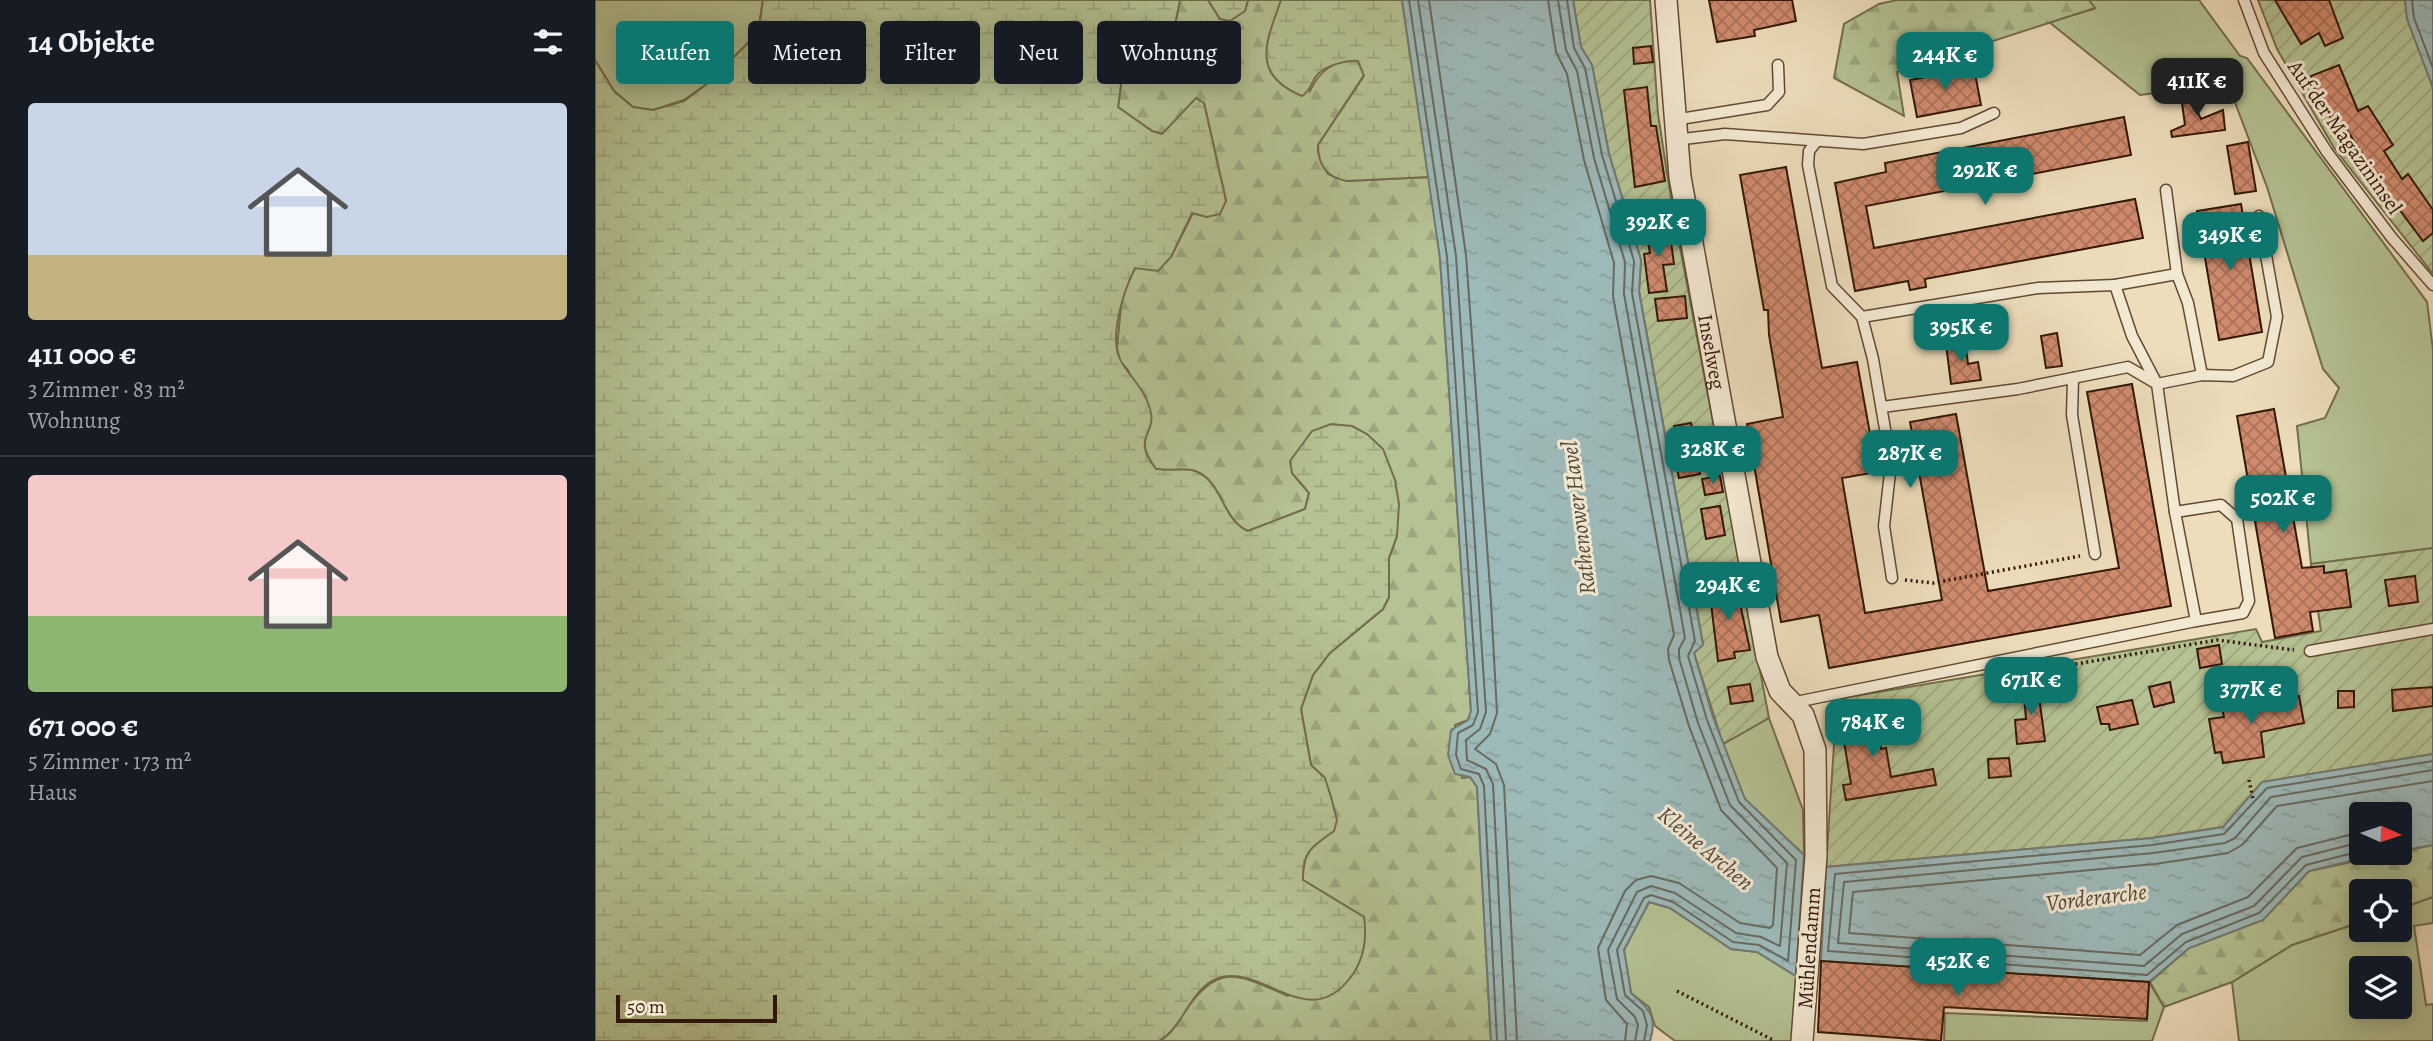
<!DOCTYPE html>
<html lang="de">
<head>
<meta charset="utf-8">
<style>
  body { margin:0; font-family:Alegreya,serif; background:#242831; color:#f1f3f6; height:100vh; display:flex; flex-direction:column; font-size:26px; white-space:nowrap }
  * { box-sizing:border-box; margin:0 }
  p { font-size:23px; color:#9ea1a6 }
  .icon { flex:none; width:38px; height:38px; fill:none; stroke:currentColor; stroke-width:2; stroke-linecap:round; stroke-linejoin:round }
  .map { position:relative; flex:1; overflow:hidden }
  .drawer { display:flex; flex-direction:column; background:#171b24; width:595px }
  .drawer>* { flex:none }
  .top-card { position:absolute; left:21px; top:21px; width:665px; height:63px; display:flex; gap:14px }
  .needle { width:46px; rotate:93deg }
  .controls { position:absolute; left:1754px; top:802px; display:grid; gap:14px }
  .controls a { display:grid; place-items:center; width:63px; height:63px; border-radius:7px; background:#171b24; box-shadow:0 4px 18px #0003; font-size:35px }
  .scale { position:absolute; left:21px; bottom:18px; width:161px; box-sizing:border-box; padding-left:7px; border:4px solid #341806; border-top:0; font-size:19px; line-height:24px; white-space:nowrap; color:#341806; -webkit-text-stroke:5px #f3e9d3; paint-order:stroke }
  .price { position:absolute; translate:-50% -60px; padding:0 16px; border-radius:14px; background:#0f766e; color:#fff; font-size:23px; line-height:46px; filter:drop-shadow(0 2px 4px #0008) }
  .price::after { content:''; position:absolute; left:50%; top:42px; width:21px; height:16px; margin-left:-10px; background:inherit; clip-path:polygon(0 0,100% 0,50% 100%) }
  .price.on { background:#222; color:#fff }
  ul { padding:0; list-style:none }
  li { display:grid; align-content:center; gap:14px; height:371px; padding:0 28px }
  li+li { border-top:2px solid #363941 }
  li span { display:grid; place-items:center; height:217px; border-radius:7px; color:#555 }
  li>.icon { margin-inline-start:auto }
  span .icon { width:126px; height:126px; fill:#fffc; stroke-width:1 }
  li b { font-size:30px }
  h2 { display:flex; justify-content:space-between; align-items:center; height:84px; padding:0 28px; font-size:30px }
  .pill { padding:0 24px; border-radius:7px; background:#171b24; box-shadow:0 4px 18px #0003; font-size:24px; line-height:63px }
  .pill.on { background:#0f766e; color:#fff }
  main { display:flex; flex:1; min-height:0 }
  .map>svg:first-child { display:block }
</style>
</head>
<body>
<main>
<section class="drawer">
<h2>14 Objekte<svg class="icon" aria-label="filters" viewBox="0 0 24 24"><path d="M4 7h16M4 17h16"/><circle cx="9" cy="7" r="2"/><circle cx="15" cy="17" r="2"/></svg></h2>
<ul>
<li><span style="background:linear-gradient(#c9d6e8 70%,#c2b280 0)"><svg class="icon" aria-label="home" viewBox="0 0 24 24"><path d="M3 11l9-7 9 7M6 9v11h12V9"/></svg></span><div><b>411 000 €</b><p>3 Zimmer · 83 m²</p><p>Wohnung</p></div></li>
<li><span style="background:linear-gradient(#f6c9c9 65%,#8fb573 0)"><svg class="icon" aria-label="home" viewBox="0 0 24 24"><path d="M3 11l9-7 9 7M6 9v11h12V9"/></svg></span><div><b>671 000 €</b><p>5 Zimmer · 173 m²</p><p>Haus</p></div></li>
</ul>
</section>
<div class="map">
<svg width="1838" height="1041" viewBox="0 0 1838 1041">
  <defs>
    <pattern id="forest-firs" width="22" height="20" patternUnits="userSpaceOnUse" patternTransform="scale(1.75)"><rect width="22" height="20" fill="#b5c293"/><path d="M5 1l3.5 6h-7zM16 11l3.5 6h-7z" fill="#9ca67d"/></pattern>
    <pattern id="wetland-marsh" width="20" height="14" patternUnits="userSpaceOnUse" patternTransform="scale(1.75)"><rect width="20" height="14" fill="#b5c293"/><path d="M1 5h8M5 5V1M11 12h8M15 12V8" fill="none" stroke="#9ca67d"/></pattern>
    <pattern id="garden-furrows" width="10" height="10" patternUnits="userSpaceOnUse" patternTransform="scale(1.75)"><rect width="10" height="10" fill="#b5c293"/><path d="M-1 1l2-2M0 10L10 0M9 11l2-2" fill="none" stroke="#9ca67d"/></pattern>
    <pattern id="water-ripples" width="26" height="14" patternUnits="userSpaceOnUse" patternTransform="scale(1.75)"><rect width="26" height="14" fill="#9dbaba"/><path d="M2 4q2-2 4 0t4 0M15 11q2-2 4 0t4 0" fill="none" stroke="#889f9e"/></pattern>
    <pattern id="building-cross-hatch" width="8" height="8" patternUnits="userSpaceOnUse" patternTransform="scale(1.75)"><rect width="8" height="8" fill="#d08b6e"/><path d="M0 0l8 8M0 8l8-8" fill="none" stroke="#aa7158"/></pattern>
  </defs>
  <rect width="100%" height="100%" fill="#edddbb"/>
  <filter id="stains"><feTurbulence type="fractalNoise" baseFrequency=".00286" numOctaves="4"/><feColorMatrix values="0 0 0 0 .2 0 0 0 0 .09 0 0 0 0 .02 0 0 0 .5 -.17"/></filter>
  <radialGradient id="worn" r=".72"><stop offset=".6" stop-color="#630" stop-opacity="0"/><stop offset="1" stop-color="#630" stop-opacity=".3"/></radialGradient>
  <g fill="#b5c293" stroke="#746d4c" stroke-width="2" fill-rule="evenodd">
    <path d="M0,0h168l-5,33 -50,50 -24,17 -31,10 -20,-3 -19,-16 -19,-31z"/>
    <path d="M1494,0h110l41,56 7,2 180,244 6,48v198l-122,16 -14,-138 28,-8 14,-30 -16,-19 -56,-182 -39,-103 -88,11 -91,-73 45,-13z"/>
    <path d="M1174,718l34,92 1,45 -59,-56 -22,-55z"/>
    <path d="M1838,897v26l-19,3 12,79 7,-1v37h-194l-7,-59 60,-37 69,-23v7h38v-20zM1766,968h38v38h-38z"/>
    <path d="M1054,902l21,6 61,41 26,3 39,24 -4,65h-117l-20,-15 -6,-19 -18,-14 -7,-43z"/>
    <path d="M1554,982l15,25 -12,34h-208l1,-28 202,8z"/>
  </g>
  <g fill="url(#forest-firs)" stroke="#746d4c" stroke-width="2">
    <path d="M585,0h28l12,18 25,-7 3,-11h33l29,91c9,-20 25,-32 48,-30l6,14 -46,70v8l10,21 19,7 82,-4 11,81 31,453 -3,9 -13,5 7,53 8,-1 7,10 14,254h-332c15,-8 16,-17 25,-29 37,-52 54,-37 104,-16l75,-44 1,-35 -61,-37c-1,-28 9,-34 31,-49l-9,-53 -14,-13 -10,-56 12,-34 17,-22 53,-44 6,-12v-39l8,-22 -105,-63 17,20 -4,16 -57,22c-27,-12 -25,-50 -53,-60 -8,-3 -27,0 -39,-2 -13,-17 -15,-28 -5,-48l-23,-51 -8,-9 -3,-13 5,-52 13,-28 36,-11 22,-44 14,4 19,-16 -22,-98 -42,31 -10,-3 -34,-24 8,-59 18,-12 27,9z"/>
    <path d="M1302,0h192l6,8 -198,64 7,44 -70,-38 10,-54 35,-20z"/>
    <path d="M1838,845v52l-34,12v-18h-38v31l-69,23 -60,37 -68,25 -14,-25 39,-34 74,-28 46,-49z"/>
  </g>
  <g fill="url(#wetland-marsh)" stroke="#746d4c" stroke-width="2">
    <path d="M168,0h417l-9,45 -27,-9 -18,12 -8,59 34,24 10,3 34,-36 8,5 22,98 -6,13 -13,3 -15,-4 -21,44 -13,14 -23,-3c-11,22 -28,72 -13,95 10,16 23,27 28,46 8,26 -20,27 6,60 12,2 31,-1 39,2 28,10 26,48 53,60l57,-22 4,-16 -17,-20 -2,-12 22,-30 19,-7 21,2 15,8 16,15 12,31 4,24 -2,32 -8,22v39l-6,12 -53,44 -17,22 -12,34 10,56 14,13 6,19 6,23 -3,11c-22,15 -32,21 -31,49l61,37c3,21 0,43 -14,61 -41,54 -85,-11 -128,-1 -32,8 -37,50 -63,64h-564v-981l19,31 19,16 20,3 31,-9 24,-18 50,-50z"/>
    <path d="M613,0h40l-3,11 -15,10 -10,-2z"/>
    <path d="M686,0h121l27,177 -82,4c-20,-3 -29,-16 -29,-36l46,-69 -6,-15c-12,-1 -30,4 -39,12 -8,7 -7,17 -17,23 -53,-22 -35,-56 -21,-96z"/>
  </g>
  <g fill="url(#garden-furrows)" stroke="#746d4c" stroke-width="2">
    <path d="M978,0h77l8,114 14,91 97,513 -46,26 -29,-91 9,-9 -64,-353 2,-31 -32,-106 -17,-89 -11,-18z"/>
    <path d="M1663,0h147l3,19 25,69v186l-99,-126 -57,-99z"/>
    <path d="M1838,548v206l-170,28 -40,45 -71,11 -326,29 11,-168 419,-70 6,13 59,-11 -10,-67z"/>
  </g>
  <g fill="url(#water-ripples)" stroke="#737972" stroke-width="2">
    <path d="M807,0h171l8,47 11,18 17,89 32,106 -2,32 64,353 -9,8 19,64 32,82 59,56 -8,121 -39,-24 -26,-3 -61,-41 -21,-6 -25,48 7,43c18,15 27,24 19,48h-159l-14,-254 -7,-10 -15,-3 -7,-19 3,-25 17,-10 3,-9 -31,-453z"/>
    <path d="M1810,0h28v88l-26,-69z"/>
    <path d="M1838,754v91l-34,6v-37h-38v38h28l-80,19 -46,49 -74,28 -40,34 -328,-21 5,-94 326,-29 71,-11 39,-45z"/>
  </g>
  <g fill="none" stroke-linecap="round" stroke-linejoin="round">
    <g stroke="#686960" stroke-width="2">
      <path d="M814,0l38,257 31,455 -5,13 -15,8 -2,22 5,14 18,5 5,12 13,255"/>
      <path d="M823,0l38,256 30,456 -6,17 -14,11 1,20 19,9 7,15 13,257"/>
      <path d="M834,0l37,255 25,347 6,111 -7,21 -15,15 21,15 8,21 13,256"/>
      <path d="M953,0l8,52 11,22 17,86 30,103 -1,33 61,339 -6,14 1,11 20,66 32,84 56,58 -4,57 -3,3 -30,-5 -61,-40 -28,-7 -15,4 -11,11 -27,57 8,52 21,24 -2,17"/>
      <path d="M963,0l8,50 11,21 17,87 31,104 -1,32 61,344 -6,11v9l19,65 32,82 57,58 -7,83 -19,-9 -25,-4 -61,-40 -24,-7 -14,6 -29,58 9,49 18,18 3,8 -3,16"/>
      <path d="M972,0l7,48 11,20 17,87 32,106 -2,32 63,348 -7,15 19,64 32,82 57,58 -8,101 -29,-16 -26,-3 -60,-40 -22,-7 -7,3 -27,52 8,45 18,16 4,14 -3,16"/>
      <path d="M1817,0l2,18 19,50"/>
      <path d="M1766,832l-64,16 -49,49 -71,28 -37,30 -291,-22 4,-41 302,-28 73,-11 14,-8 35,-39 156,-25"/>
      <path d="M1766,842l-59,15 -48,49 -72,28 -38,32 -306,-23 6,-61 309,-29 72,-10 10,-5 36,-41 162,-27"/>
      <path d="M1766,851l-55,14 -47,48 -73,29 -39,33 -319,-24 7,-77 317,-29 72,-11 43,-46 166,-27"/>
    </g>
  </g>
  <g fill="url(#building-cross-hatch)" stroke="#341806" stroke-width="2">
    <path d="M1114,0h83l4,21 -42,9 1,6 -38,6z"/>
    <path d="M1680,0h54l14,38 -18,8 -6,-13 -18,11z"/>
    <path d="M1056,46l2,16 -19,2 -1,-16z"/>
    <path d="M1744,65l19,46 10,-5 25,39 -9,6 18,28 6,-5 25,36v23l-10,8 -45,-60 -5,3 -10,-16 6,-4 -26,-40 -7,4 -21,-38 -4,-14z"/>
    <path d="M1379,68l7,37 -64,12 -7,-37z"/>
    <path d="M1587,80l19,39 22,-9 2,20 -53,7 -1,-6 14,-6 -6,-44z"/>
    <path d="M1052,87l4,39h5l9,55 -30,6 -11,-97z"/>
    <path d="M1529,117l7,38 -265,51 8,42 261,-49 8,39 -218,41 1,8 -16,3 -2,-9 -53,10 -20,-108 51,-11 -1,-9z"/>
    <path d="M1653,142l8,49 -21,3 -8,-48z"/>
    <path d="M1191,167l36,201 35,-6 20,110 -35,6 23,135 77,-13 -32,-178 46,-8 32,177 131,-23 -32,-176 45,-8 39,222 -342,62 -10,-53 -38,7 -34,-198 36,-7 -14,-82 -1,-25h-4l-24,-135z"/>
    <path d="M1646,204l21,128 -43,8 -22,-129z"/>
    <path d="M1070,227l2,8 3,-1 4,30 -11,1 4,26 -18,2 -5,-39 6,-1 -4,-22z"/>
    <path d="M1090,296l2,22 -29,3 -3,-22z"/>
    <path d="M1462,333l5,33 -16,2 -5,-32z"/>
    <path d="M1370,341l3,23 10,-2 3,18 -30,4 -5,-40z"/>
    <path d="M1679,409l28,159 22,-2v7l22,-3 5,37 -41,5 3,19 -38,7 -38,-222z"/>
    <path d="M1096,423l9,51 -21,4 -9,-47h4v-5z"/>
    <path d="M1125,476l3,16 -18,3 -3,-16z"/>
    <path d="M1125,506l5,29 -19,4 -5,-30z"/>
    <path d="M1820,576l3,26 -29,4 -4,-26z"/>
    <path d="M1141,585l14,65 -16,2 1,6 -17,3 -9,-74z"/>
    <path d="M1624,645l3,19 -22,4 -3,-19z"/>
    <path d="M1442,682l8,59 -28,3 -2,-24 11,-1 -3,-36z"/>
    <path d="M1575,682l4,20 -20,5 -5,-20z"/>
    <path d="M1155,684l3,17 -22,3 -3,-17z"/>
    <path d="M1838,687v19l-40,5 -1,-21z"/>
    <path d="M1743,691h16v16l-16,1z"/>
    <path d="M1670,696l2,6 32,-6 5,27 -43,9 3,25 -41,6 -2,-11 -6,1 -6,-34 15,-2 -3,-13z"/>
    <path d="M1537,700l6,24 -28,6 -1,-6h-8l-4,-17z"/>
    <path d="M1278,705l8,44 5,-1 5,29 42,-8 3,16 -90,15 -3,-15 8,-1 -12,-73z"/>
    <path d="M1414,758l2,18 -22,2 -1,-19z"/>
    <path d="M1226,961l328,21 -2,37 -203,-12 -3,34 -123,-9z"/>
  </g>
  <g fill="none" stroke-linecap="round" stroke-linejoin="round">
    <defs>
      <g id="lane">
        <path d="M1649,0l20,53 63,99 65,86 41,47"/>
        <path d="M1079,120l93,-15 12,-13 -1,-27"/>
        <path d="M1080,140l50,-6 138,10 98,-16 33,-15"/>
        <path d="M1221,142l-7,9 -1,14 24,121 30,31 11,42 18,105 -7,62 8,52"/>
        <path d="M1571,190l11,84"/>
        <path d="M1520,285l62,-11 11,29 14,72"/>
        <path d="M1478,378l-1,37 23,139"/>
        <path d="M1287,407l136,-18 110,-22 29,17 45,-9 31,1 35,-14 9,-45 -18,-101"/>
        <path d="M1580,512l46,-7 16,14 12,82 -6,12 -47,8"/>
        <path d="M1715,651l123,-22"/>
        <path d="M1196,703l405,-82 -21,-109 -18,-128 -25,-48 -17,-51 -77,3 -176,29"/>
      </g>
      <g id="street">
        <path id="s1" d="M1071,0l14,177 87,480 13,34 23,24 12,35 1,106 -14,185"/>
      </g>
    </defs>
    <use href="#lane" stroke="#624933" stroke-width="13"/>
    <use href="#street" stroke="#624933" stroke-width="24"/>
    <g stroke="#341806" stroke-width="3.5" stroke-dasharray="2 3.5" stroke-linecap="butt">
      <path d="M1310,580l28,3 147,-27"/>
      <path d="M1475,665l147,-25 77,10"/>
      <path d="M1654,780l4,19"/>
      <path d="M1082,991l98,50"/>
    </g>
    <use href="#lane" stroke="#f3e9d3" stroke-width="10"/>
    <use href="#street" stroke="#f3e9d3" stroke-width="21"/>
  </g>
  <g text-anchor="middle" stroke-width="6" stroke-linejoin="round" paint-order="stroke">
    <g font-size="21" fill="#341806" stroke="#f3e9d3">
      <text transform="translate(1750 137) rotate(55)" y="7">Auf der Magazininsel</text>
      <text dy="7" stroke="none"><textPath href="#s1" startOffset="355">Inselweg</textPath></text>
      <text transform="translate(1214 948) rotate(-86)" y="7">Mühlendamm</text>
    </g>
    <g font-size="23" font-style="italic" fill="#54493c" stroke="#f3e9d3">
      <text transform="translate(983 518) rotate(-97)" y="8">Rathenower Havel</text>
      <text transform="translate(1111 848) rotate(40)" y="8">Kleine Archen</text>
      <text transform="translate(1501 897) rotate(-7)" y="8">Vorderarche</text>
    </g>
  </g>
  <rect width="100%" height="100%" filter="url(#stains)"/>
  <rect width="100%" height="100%" fill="url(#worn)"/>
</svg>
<div class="controls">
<a><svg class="needle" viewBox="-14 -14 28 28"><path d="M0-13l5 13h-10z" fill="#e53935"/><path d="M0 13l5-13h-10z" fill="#9ea1a6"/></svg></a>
<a><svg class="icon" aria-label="locate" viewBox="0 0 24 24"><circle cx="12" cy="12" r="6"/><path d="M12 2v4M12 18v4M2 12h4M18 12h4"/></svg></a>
<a><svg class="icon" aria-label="layers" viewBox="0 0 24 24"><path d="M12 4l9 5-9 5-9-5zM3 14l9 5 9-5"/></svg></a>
</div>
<div class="scale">50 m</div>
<b class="price" style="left:1350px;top:92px">244K €</b>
<b class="price on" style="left:1602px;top:118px">411K €</b>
<b class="price" style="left:1390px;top:207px">292K €</b>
<b class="price" style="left:1063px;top:259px">392K €</b>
<b class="price" style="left:1635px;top:272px">349K €</b>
<b class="price" style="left:1366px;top:364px">395K €</b>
<b class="price" style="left:1118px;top:486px">328K €</b>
<b class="price" style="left:1315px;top:490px">287K €</b>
<b class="price" style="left:1688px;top:535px">502K €</b>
<b class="price" style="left:1133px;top:622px">294K €</b>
<b class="price" style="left:1436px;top:717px">671K €</b>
<b class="price" style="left:1656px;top:726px">377K €</b>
<b class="price" style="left:1278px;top:759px">784K €</b>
<b class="price" style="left:1363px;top:998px">452K €</b>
<div class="top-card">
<a class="pill on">Kaufen</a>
<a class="pill">Mieten</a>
<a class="pill">Filter</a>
<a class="pill">Neu</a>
<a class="pill">Wohnung</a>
</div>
</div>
</main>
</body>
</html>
